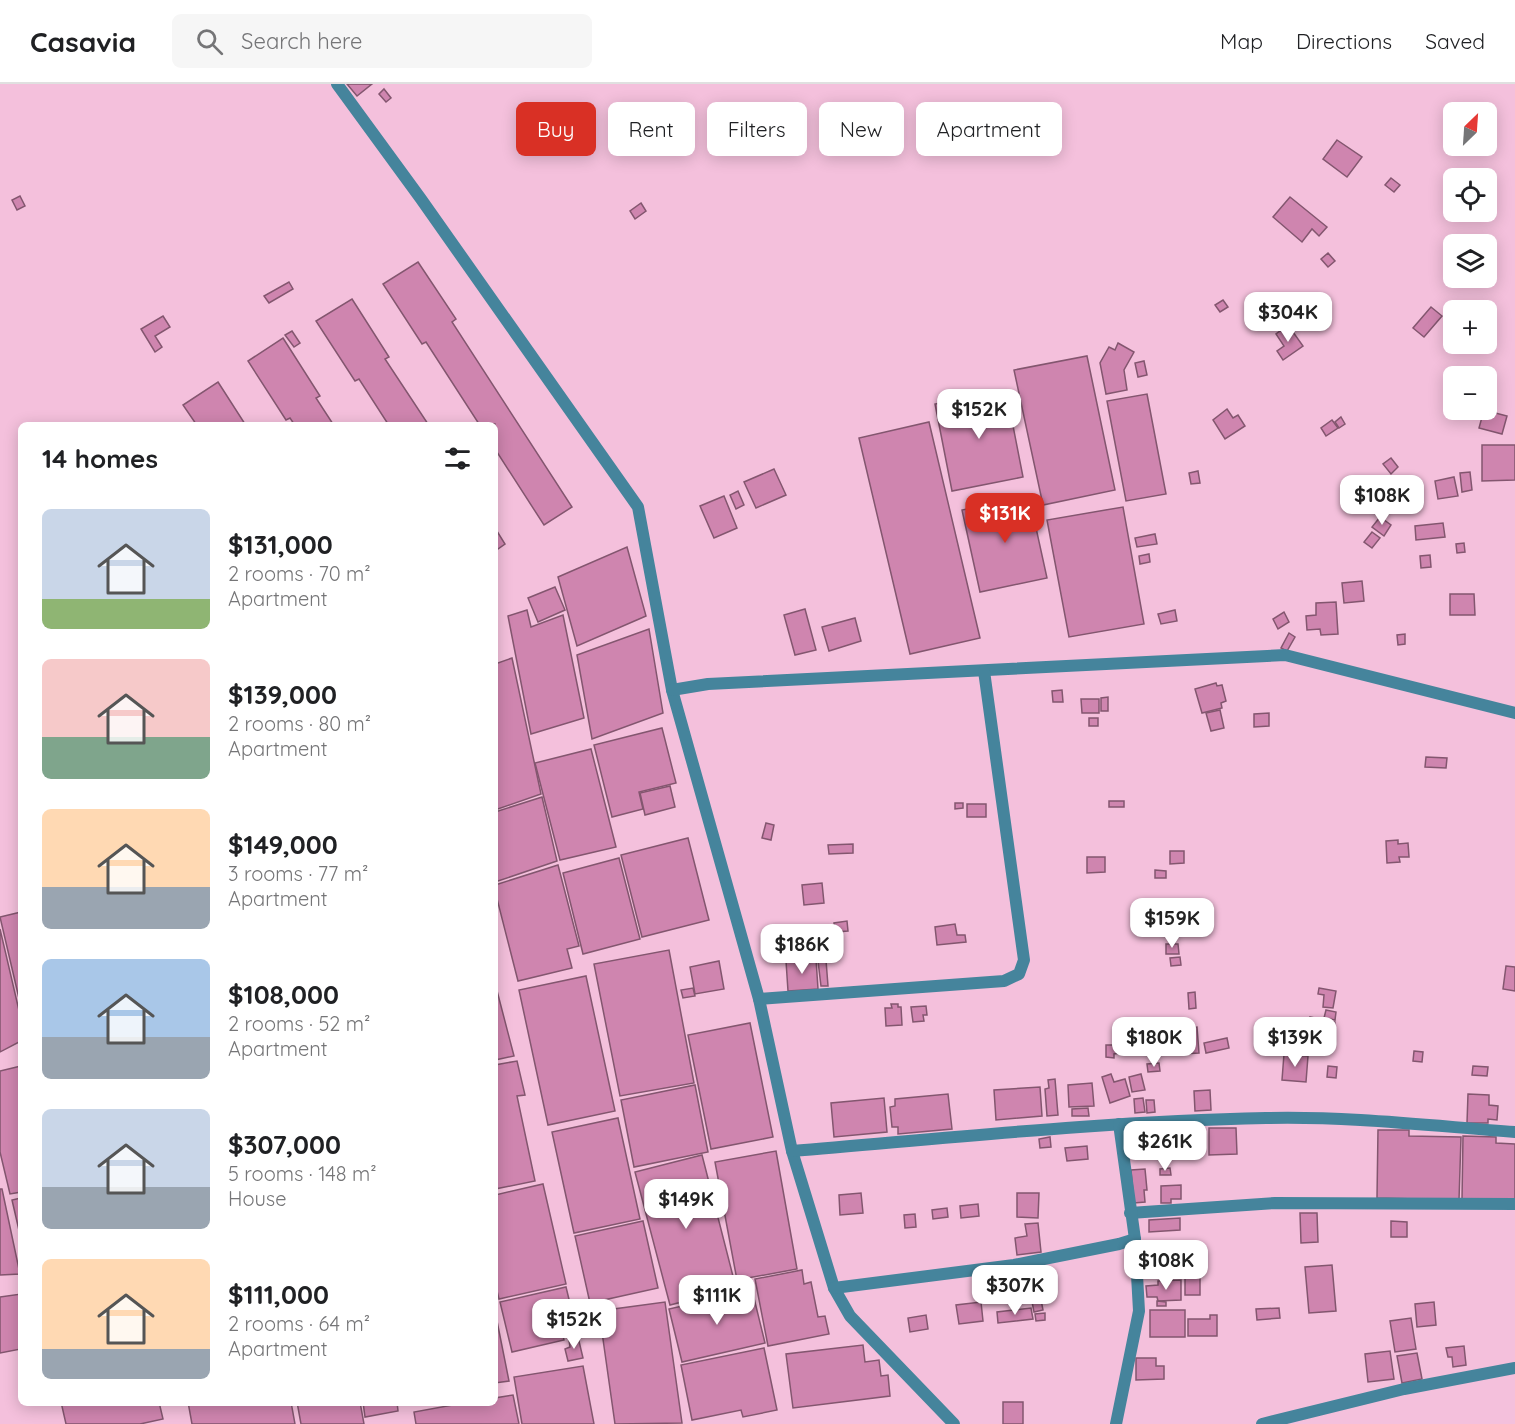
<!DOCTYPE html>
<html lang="en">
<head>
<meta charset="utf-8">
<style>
  body { margin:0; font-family:Quicksand,sans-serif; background:#f6f6f6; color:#202124; height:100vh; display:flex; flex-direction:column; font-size:22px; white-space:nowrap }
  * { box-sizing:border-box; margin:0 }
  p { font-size:20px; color:#757577 }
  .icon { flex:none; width:33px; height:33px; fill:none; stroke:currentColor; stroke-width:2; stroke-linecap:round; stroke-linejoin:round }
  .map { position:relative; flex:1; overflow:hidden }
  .side { position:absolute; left:18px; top:338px; width:480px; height:984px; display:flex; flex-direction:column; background:#fff; border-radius:9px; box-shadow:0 3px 15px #0003 }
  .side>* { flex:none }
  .guide { position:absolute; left:516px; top:18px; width:570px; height:54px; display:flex; gap:12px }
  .needle { width:39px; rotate:25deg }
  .fabs { position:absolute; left:1443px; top:18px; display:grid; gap:12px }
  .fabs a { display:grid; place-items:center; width:54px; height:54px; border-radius:9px; background:#fff; box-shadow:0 3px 15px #0003; font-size:30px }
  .price { position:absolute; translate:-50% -51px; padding:0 14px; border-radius:12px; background:#fff; color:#222; font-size:20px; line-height:39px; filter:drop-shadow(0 2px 3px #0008) }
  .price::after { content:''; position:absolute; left:50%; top:36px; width:18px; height:14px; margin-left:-9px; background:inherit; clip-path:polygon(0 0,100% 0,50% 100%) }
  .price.current { background:#d93025; color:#fff }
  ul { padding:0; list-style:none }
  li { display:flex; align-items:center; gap:18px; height:150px; padding:0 24px }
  li span { display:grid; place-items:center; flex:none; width:168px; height:120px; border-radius:9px; color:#555 }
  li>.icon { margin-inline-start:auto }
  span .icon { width:72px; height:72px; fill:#fffc; stroke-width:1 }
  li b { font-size:26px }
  h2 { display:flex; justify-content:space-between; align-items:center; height:72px; padding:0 24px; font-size:26px }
  .pill { padding:0 21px; border-radius:9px; background:#fff; box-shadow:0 3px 15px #0003; font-size:21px; line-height:54px }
  .pill.current { background:#d93025; color:#fff }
  header { display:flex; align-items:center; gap:36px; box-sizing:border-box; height:84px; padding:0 30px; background:#fff; border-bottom:2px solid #e0e0e0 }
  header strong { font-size:28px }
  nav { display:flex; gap:33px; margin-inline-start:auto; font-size:21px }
  .search { width:420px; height:54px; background:#f6f6f6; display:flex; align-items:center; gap:15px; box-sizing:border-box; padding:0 21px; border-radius:9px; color:#757577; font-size:22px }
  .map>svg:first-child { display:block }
</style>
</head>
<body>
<header>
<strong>Casavia</strong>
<div class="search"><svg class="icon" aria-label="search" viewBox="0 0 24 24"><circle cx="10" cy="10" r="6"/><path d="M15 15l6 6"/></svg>Search here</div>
<nav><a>Map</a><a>Directions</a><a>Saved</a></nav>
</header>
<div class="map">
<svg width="1515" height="1340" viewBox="0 0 1515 1340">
  <rect width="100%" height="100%" fill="#f4c0dc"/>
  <g fill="#cf85af" stroke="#83566f" stroke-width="1.5">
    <path d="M347,0h25l-15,12z"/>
    <path d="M384,5l7,9 -5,4 -7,-8z"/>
    <path d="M1337,56l25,17 -15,20 -24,-18z"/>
    <path d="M1391,94l9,7 -6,7 -9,-7z"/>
    <path d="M20,112l5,10 -8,4 -5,-10z"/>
    <path d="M1290,113l37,30 -8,9 -7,-7 -10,13 -29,-25z"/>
    <path d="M641,119l5,8 -11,8 -5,-8z"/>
    <path d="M1328,169l7,8 -7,6 -7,-8z"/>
    <path d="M418,178l38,57 -4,3 120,185 -28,18 -49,-76v-25h-16l-53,-82 -4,2 -39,-60z"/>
    <path d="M289,198l4,7 -24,14 -5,-7z"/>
    <path d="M352,215l37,58 -4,2 43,65h-40l-29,-45 -4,2 -39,-60z"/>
    <path d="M1223,216l5,7 -8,5 -5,-7z"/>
    <path d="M1431,223l11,9 -18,21 -11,-9z"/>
    <path d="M163,232l7,11 -15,9 7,11 -7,5 -14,-23z"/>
    <path d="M1288,241l15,21 -20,14 -6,-9 7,-5 -8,-12z"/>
    <path d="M292,247l8,12 -6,4 -9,-12z"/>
    <path d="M283,254l37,58 -4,2 17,26h-39l-4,-6 -4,2 -38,-59z"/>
    <path d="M1118,259l16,9 -10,18 3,20 -21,4 -6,-31 9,-16 6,3z"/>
    <path d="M1087,272l28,134 -72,15 -29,-135z"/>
    <path d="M1144,277l3,14 -9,2 -3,-14z"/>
    <path d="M218,298l27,42h-49l-13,-19z"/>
    <path d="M1006,306l17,87 -71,14 -17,-87z"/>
    <path d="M1147,310l19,100 -40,7 -19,-100z"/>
    <path d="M1227,325l6,9 5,-3 7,11 -20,13 -12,-19z"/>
    <path d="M1484,326l23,6 -5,18 -23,-6z"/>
    <path d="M1341,333l4,7 -6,4 -4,-6z"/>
    <path d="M1332,336l6,8 -12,8 -5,-8z"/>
    <path d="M929,338l51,216 -70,16 -51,-216z"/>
    <path d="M1482,361h33v35l-33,1z"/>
    <path d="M1391,374l7,9 -7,7 -8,-10z"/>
    <path d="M774,385l12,26 -30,13 -12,-26z"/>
    <path d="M1198,387l2,12 -9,1 -2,-11z"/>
    <path d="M1470,388l2,18 -10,2 -2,-19z"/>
    <path d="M1454,393l4,19 -20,3 -3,-18z"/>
    <path d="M738,407l6,14 -8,4 -6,-14z"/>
    <path d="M724,412l13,32 -23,10 -14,-32z"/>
    <path d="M1029,412l18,82 -67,14 -18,-82z"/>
    <path d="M1123,423l21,117 -75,13 -22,-117z"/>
    <path d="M1380,433l11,8 -7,11 -12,-9z"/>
    <path d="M1443,439l2,14 -29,3 -1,-14z"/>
    <path d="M495,444l10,16 -10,7z"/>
    <path d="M1372,448l8,6 -8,10 -8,-6z"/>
    <path d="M1155,450l2,10 -20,3 -2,-9z"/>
    <path d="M1464,459l1,9 -8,1 -1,-9z"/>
    <path d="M627,463l19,69 -69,30 -19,-69z"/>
    <path d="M1149,470l1,8 -10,2 -1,-8z"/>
    <path d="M1430,471l1,12 -10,1 -1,-12z"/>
    <path d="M1362,497l2,20 -20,2 -2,-20z"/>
    <path d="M555,503l10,23 -27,12 -10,-24z"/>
    <path d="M1450,510h24l1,21h-25z"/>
    <path d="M1336,518l2,32 -17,1 -1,-6 -13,1 -1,-14 10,-1v-12z"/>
    <path d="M805,525l11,41 -21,5 -11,-40z"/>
    <path d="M527,526l4,17 32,-12 21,103 -53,16 -23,-118z"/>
    <path d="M1175,526l2,11 -16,3 -3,-10z"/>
    <path d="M1284,528l5,10 -11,7 -5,-10z"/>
    <path d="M855,534l6,23 -32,10 -7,-24z"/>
    <path d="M649,545l14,84 -71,26 -15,-84z"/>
    <path d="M1289,549l6,4 -8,14 -6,-3z"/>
    <path d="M1405,550v10l-7,1 -1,-10z"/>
    <path d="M512,574l29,136 -46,16v-146z"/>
    <path d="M1216,599l1,3 5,-1 4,16 -5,2 1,5 -20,5 -7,-24z"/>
    <path d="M1062,606l1,12h-10l-1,-11z"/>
    <path d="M1108,613v14h-7v-13z"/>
    <path d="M1081,615h18v14h-17z"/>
    <path d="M1220,626l4,18 -13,3 -5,-18z"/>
    <path d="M1269,629v13l-15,1v-13z"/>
    <rect x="1089" y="634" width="9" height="8"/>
    <path d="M662,644l14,55 -37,9 4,17 -31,8 -18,-72z"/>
    <path d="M591,665l25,98 -56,13 -25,-97z"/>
    <path d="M1426,673l21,1 -1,10 -21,-1z"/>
    <path d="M670,702l5,21 -30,8 -5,-22z"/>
    <path d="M542,713l15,64 -62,21v-70z"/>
    <rect x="1109" y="717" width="15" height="6"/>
    <path d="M955,719h8v5l-8,1z"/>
    <rect x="967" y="720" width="19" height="13"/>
    <path d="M766,739l8,2 -3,15 -9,-2z"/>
    <path d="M688,754l21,82 -67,17 -21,-82z"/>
    <path d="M1398,756v4l10,-1 1,14h-10l1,5 -13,1 -1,-22z"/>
    <path d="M853,760v9l-24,1 -1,-9z"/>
    <path d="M1170,767h14v12l-14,1z"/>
    <path d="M1087,773h18v15l-18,1z"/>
    <path d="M619,774l21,81 -57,15 -20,-81z"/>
    <path d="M558,781l21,81 -12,3 5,19 -54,13 -23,-90v-6z"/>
    <path d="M1155,786l11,1v7h-11z"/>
    <path d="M822,799l2,20 -20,2 -2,-20z"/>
    <path d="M21,828v95l-21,-90z"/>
    <path d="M847,837l1,10 -13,1 -1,-9z"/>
    <path d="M955,840l2,11h8l1,7 -29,3 -2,-18z"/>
    <path d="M0,845l21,90v22l-21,11z"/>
    <path d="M814,857l1,17 -9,1 -1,-17z"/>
    <path d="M1166,860h12l1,10h-13z"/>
    <path d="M669,866l25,133 -74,13 -26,-132z"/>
    <path d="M1180,873l1,8 -10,1 -1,-8z"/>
    <path d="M816,875l2,30 -30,2 -2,-30z"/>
    <path d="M826,876l2,26h-7l-3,-25z"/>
    <path d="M719,877l5,28 -29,5 -5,-27z"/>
    <path d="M1506,882l9,1v24l-12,-2z"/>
    <path d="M586,892l29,135 -67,14 -29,-135z"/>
    <path d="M495,899l19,73 -19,4z"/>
    <path d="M693,904l2,8 -12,2 -2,-8z"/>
    <path d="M1319,904l17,3 -3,17 -10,-1 1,-12 -6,-1z"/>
    <path d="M1195,908l1,16 -7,1 -1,-16z"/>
    <path d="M891,920h7v3h3l1,18 -16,1 -1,-18h7z"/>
    <path d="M926,922l1,9h-4l1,6 -11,1 -2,-15z"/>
    <path d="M1326,926l10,2 -1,8 -11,-2z"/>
    <path d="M1310,933l25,5 -5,23 -25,-5z"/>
    <path d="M750,939l23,114 -62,12 -23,-114z"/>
    <path d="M1197,943l2,26 -17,1 1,-25z"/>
    <path d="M1227,954l2,10 -23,5 -2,-10z"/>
    <path d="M1106,961h14v8l-6,1v4l-8,-1z"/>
    <path d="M1414,967l9,1 -1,10 -9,-1z"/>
    <path d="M1284,970l24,2 -2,26 -24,-2z"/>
    <path d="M517,977l8,34 -8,1 18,85 -40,8v-124z"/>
    <path d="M1159,979l1,8 -12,1 -1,-8z"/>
    <path d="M21,982v126l-11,2 -10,-42v-81z"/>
    <path d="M1328,982l9,1 -1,11 -9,-1z"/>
    <path d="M1473,982l15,1 -1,9 -15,-1z"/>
    <path d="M1111,990l3,8 11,-3 5,17 -20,7 -8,-26z"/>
    <path d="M1141,990l4,16 -13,2 -3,-15z"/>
    <path d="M1055,995l3,36 -11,1 -2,-27 4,-1 -1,-8z"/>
    <path d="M1092,999l2,23 -25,1 -1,-22z"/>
    <path d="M695,1001l13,67 -74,15 -13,-67z"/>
    <path d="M1040,1003l2,29 -46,4 -2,-30z"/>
    <path d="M1210,1006l1,20 -16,1 -1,-20z"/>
    <path d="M948,1010l4,35 -54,5v-7h-6l-2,-20 5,-1v-7z"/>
    <path d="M1468,1010l21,1v10l9,1 -1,14 -9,-1v4h-21z"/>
    <path d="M884,1014l3,34 -53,5 -3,-34z"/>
    <path d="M1143,1014l2,14 -10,1 -1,-14z"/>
    <path d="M1146,1016h8l1,12 -8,1z"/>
    <path d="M1088,1024l1,8h-17v-7z"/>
    <path d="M618,1034l22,101 -66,14 -22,-101z"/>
    <path d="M1186,1044l1,28 -30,2 -1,-29z"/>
    <path d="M1209,1044h27l1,26 -28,1z"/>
    <path d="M1378,1046h31v6l52,1 -2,63 -82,-2z"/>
    <path d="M1463,1052l33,1v6l19,1v57l-53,-1z"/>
    <path d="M1050,1053l1,10 -11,1 -1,-9z"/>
    <path d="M1087,1062l1,13 -21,2 -2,-13z"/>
    <path d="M776,1067l21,118 -60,11 -22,-118z"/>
    <path d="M702,1071l34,133 -66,17 -35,-133z"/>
    <path d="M1170,1084l1,7h-11v-6z"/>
    <path d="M1145,1085l2,21h-3l1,12 -11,1 -3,-33z"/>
    <path d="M543,1100l23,100 -67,15 -4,-16v-88z"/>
    <path d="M1181,1101v14h-10v4h-10v-17z"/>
    <path d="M0,1105h2l18,85 -20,1z"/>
    <path d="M861,1109l2,20 -23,2 -1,-20z"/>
    <path d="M1017,1109h22l-1,25 -21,-1z"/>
    <path d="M21,1114v41l-9,-39z"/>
    <path d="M978,1120l1,12 -18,2 -1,-12z"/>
    <path d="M947,1124l1,9 -15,2 -1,-9z"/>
    <path d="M1300,1129h17l1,29 -17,1z"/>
    <path d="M915,1130l1,13 -11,1 -1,-13z"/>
    <path d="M1180,1134v12l-31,2v-12z"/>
    <path d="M643,1137l15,67 -68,15 -15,-67z"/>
    <path d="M1391,1137l16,1v15h-16z"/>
    <path d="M1038,1139l3,29 -24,3 -2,-17 12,-2 -2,-12z"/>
    <path d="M1157,1168v3h8l1,20 -19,1 -1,-23z"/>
    <path d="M1332,1181l4,46 -27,2 -4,-46z"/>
    <path d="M1168,1184h13v6l-13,1z"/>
    <path d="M802,1186l2,14 7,-2 7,35 7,-1 4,18 -61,12 -13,-67z"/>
    <rect x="1185" y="1192" width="15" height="19"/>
    <path d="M1181,1196v20l-23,1 -1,-4h-10l-1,-11 12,-1v-4z"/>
    <path d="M1038,1200l5,26 -9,2 -5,-26z"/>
    <path d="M566,1203l9,37 -14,3 3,13 -52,12 -12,-50z"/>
    <path d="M752,1206l13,53 -83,19 -13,-53z"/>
    <path d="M21,1210v55l-21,4v-56z"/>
    <path d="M1157,1217l9,1v4h-9z"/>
    <path d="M665,1218l17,121 -67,1 -16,-113z"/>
    <path d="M981,1218l2,19 -24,3 -3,-19z"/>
    <path d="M1434,1218l2,23 -19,2 -2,-23z"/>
    <path d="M1031,1224l2,11 -35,4 -1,-11z"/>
    <path d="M1279,1224l1,10 -23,2 -1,-11z"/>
    <rect x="1150" y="1226" width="35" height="27"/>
    <path d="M495,1227l14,70 -14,2z"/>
    <path d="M1045,1229v7l-9,1 -1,-7z"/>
    <path d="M926,1231l2,14 -18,3 -2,-14z"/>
    <path d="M1210,1231h7v21h-29v-17h22z"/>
    <path d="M1411,1234l5,31 -21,3 -5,-31z"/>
    <path d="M578,1253l5,21 -15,3 -3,-12 5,-2 -1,-7z"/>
    <path d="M863,1261l2,17 14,-2 2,16 7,-1 2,21 -97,12 -7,-54z"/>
    <path d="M1464,1262l2,19 -13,2 -1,-10h-4l-2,-9z"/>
    <path d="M764,1264l13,62 -34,7 -2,-7 -49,10 -11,-55z"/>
    <path d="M1390,1267l4,28 -26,3 -3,-28z"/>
    <path d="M1417,1269l5,26 -20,4 -5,-27z"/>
    <path d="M1136,1274h20v8h8v13l-28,1z"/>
    <path d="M583,1282l11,58h-72l-8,-47z"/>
    <path d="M513,1311l6,29h-103l-2,-12 55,-10h26v-4z"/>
    <path d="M61,1318h98l4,17 -23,5h-74z"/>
    <path d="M188,1318h103l4,22h-103z"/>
    <path d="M297,1318h63l4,22h-63z"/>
    <path d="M363,1318h34l1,9 -33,6z"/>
    <rect x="1003" y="1318" width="20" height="22"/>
  </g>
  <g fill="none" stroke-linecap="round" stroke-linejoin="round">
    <g stroke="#45849c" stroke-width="12">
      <path d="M337,0l84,115 217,308 34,183 87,309 33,152 42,137 16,28 104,108"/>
      <path d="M672,606l36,-6 577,-29 230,58"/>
      <path d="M759,915l245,-18 15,-7 5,-14 -40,-289"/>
      <path d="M792,1067c157,-13 316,-30 474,-33 83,-2 167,8 249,14"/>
      <path d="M1130,1129l145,-10 240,1"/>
      <path d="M834,1204l180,-23 105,-21 16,-5"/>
      <path d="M1116,1340l23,-113 -4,-72 -16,-115"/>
      <path d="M1262,1340l142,-35 111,-21"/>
    </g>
  </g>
</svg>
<div class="fabs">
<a><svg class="needle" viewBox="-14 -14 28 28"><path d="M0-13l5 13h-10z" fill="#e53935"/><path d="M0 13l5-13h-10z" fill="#757577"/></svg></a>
<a><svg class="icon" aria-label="locate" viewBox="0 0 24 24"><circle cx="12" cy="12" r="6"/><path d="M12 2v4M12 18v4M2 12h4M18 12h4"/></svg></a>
<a><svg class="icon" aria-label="layers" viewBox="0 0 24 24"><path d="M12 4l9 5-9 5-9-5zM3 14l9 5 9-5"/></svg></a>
<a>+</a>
<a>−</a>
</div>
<b class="price" style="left:1288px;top:259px">$304K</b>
<b class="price" style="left:979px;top:356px">$152K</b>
<b class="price" style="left:1382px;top:442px">$108K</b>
<b class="price current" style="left:1005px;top:460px">$131K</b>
<b class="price" style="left:1172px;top:865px">$159K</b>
<b class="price" style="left:802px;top:891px">$186K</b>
<b class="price" style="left:1154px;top:984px">$180K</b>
<b class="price" style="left:1295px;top:984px">$139K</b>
<b class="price" style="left:1165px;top:1088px">$261K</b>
<b class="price" style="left:686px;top:1146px">$149K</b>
<b class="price" style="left:1166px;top:1207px">$108K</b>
<b class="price" style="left:1015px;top:1232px">$307K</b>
<b class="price" style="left:717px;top:1242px">$111K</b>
<b class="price" style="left:574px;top:1266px">$152K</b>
<div class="guide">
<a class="pill current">Buy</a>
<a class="pill">Rent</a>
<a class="pill">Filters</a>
<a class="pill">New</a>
<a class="pill">Apartment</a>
</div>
<section class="side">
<h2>14 homes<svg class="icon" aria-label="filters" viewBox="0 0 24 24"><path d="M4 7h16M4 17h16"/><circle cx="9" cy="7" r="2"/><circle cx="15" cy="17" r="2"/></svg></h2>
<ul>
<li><span style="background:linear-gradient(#c9d6e8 75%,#8fb573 0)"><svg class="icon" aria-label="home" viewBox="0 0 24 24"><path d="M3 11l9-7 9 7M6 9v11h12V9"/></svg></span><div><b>$131,000</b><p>2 rooms · 70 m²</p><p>Apartment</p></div></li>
<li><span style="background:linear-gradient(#f6c9c9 65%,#7fa58c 0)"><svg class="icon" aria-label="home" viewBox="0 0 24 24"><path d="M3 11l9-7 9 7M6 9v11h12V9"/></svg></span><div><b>$139,000</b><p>2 rooms · 80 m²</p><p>Apartment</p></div></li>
<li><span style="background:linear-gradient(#ffd9b3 65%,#9aa5b1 0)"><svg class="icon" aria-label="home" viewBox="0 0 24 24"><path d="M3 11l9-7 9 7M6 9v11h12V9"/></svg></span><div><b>$149,000</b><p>3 rooms · 77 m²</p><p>Apartment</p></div></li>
<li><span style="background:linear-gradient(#a9c7e8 65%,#9aa5b1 0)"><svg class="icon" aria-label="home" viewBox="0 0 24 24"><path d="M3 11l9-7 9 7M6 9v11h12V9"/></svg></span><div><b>$108,000</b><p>2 rooms · 52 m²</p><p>Apartment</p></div></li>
<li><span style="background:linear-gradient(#c9d6e8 65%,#9aa5b1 0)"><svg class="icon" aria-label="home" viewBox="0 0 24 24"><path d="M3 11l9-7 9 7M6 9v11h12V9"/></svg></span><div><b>$307,000</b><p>5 rooms · 148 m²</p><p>House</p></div></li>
<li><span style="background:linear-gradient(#ffd9b3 75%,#9aa5b1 0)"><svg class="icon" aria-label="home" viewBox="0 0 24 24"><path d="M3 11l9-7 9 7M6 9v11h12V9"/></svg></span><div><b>$111,000</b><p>2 rooms · 64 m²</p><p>Apartment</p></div></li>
</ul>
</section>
</div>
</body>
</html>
